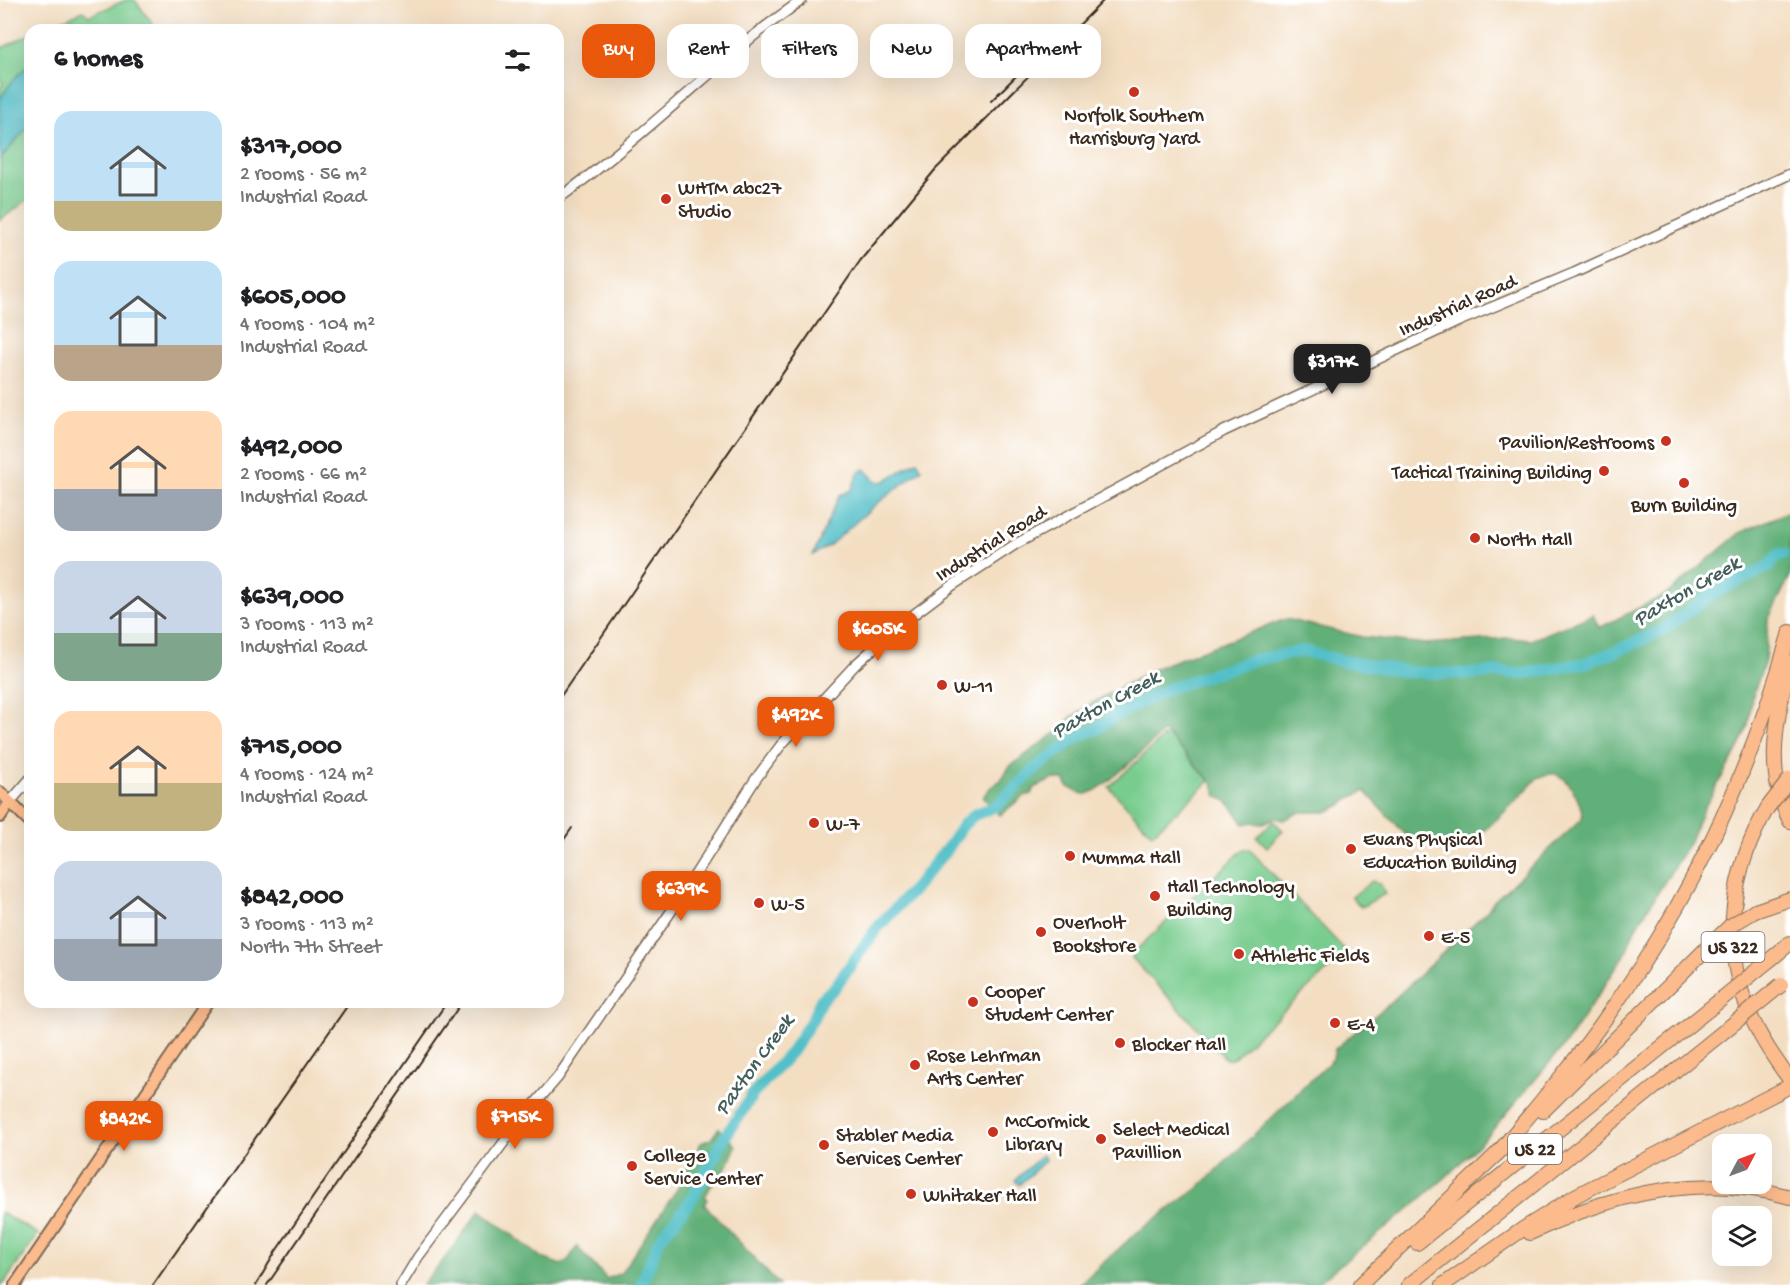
<!DOCTYPE html>
<html lang="en">
<head>
<meta charset="utf-8">
<style>
  body { margin:0; font-family:"Gochi Hand",sans-serif; background:#f6f6f6; color:#202124; height:100vh; display:flex; flex-direction:column; font-size:22px; white-space:nowrap }
  * { box-sizing:border-box; margin:0 }
  p { font-size:20px; color:#757577 }
  .icon { flex:none; width:33px; height:33px; fill:none; stroke:currentColor; stroke-width:2; stroke-linecap:round; stroke-linejoin:round }
  .map { position:relative; flex:1; overflow:hidden }
  .sheet { position:absolute; left:24px; top:24px; width:540px; height:984px; display:flex; flex-direction:column; background:#fff; border-radius:18px; box-shadow:0 6px 24px #0002 }
  .sheet>* { flex:none }
  .banner { position:absolute; left:582px; top:24px; width:570px; height:54px; display:flex; gap:12px }
  .needle { width:39px; rotate:49deg }
  .fabs { position:absolute; left:1712px; top:1134px; display:grid; gap:12px }
  .fabs a { display:grid; place-items:center; width:60px; height:60px; border-radius:12px; background:#fff; box-shadow:0 6px 24px #0002; font-size:30px }
  .price { position:absolute; translate:-50% -51px; padding:0 14px; border-radius:12px; background:#ea580c; color:#fff; font-size:20px; line-height:39px; filter:drop-shadow(0 2px 3px #0008) }
  .price::after { content:''; position:absolute; left:50%; top:36px; width:18px; height:14px; margin-left:-9px; background:inherit; clip-path:polygon(0 0,100% 0,50% 100%) }
  .price.active { background:#222; color:#fff }
  ul { padding:0; list-style:none }
  li { display:flex; align-items:center; gap:18px; height:150px; padding:0 30px }
  li span { display:grid; place-items:center; flex:none; width:168px; height:120px; border-radius:18px; color:#555 }
  li>.icon { margin-inline-start:auto }
  span .icon { width:72px; height:72px; fill:#fffc; stroke-width:1 }
  li b { font-size:26px }
  h2 { display:flex; justify-content:space-between; align-items:center; height:72px; padding:0 30px; font-size:26px }
  .chip { padding:0 21px; border-radius:18px; background:#fff; box-shadow:0 6px 24px #0002; font-size:21px; line-height:54px }
  .chip.active { background:#ea580c; color:#fff }
  .map>svg:first-child { display:block }
</style>
</head>
<body>
<div class="map">
<svg width="1790" height="1285" viewBox="0 0 1790 1285">
  <rect width="100%" height="100%" fill="#fff"/>
  <filter id="ink" filterUnits="userSpaceOnUse"><feTurbulence type="fractalNoise" baseFrequency=".0167" numOctaves="2"/><feDisplacementMap in="SourceGraphic" scale="12" xChannelSelector="R" yChannelSelector="G"/><feConvolveMatrix kernelMatrix="1 2 1 2 8 2 1 2 1" color-interpolation-filters="sRGB"/></filter>
  <filter id="wash" filterUnits="userSpaceOnUse"><feTurbulence type="fractalNoise" baseFrequency=".008" numOctaves="4" result="noise"/><feDisplacementMap in="SourceGraphic" scale="24" xChannelSelector="R" yChannelSelector="G"/><feGaussianBlur stdDeviation="1.35" result="paint"/><feColorMatrix in="noise" values="0 0 0 0 0 0 0 0 0 0 0 0 0 0 0 0 0 1.4 0 .05"/><feComposite in="paint" operator="in"/></filter>
  <g filter="url(#wash)">
    <rect width="100%" height="100%" fill="#f3dec2"/>
    <g fill="#78cc8e" stroke="#5a7b56" stroke-width="1.5">
      <path d="M126,0h9l22,30h-117l43,-19 6,5z"/>
      <path d="M30,34v164l-30,22v-133l3,-3 -3,-5v-30z"/>
      <path d="M1167,734l43,47 -58,53 -43,-47z"/>
      <path d="M1274,821l9,10 -16,16 -10,-10z"/>
      <path d="M1244,849l1,1 4,-1 95,100v6l-112,104h-6l-94,-101 1,-5z"/>
      <path d="M1372,881l9,4 4,9 -24,13 -9,-10z"/>
      <path d="M0,1212l38,22 -35,51h-3z"/>
    </g>
    <g fill="#62b079" stroke="#4e6d4c" stroke-width="1.5">
      <path d="M1790,511v65l-22,44 -3,41 -13,37 -4,28 -10,23 -36,63 -13,31 -54,86 -10,26 -59,88 -75,89 -45,45 -44,38 -87,70h-236l56,-51 62,-45 136,-130 2,-10 54,-45 99,-94 5,-8 89,-83c2,-12 -13,-42 -26,-45 -6,-1 -13,2 -19,4 -9,11 -49,52 -60,57 -20,9 -54,10 -72,-1l-40,-43 -17,8 -7,6 -15,7h-26l-16,8 -9,-2 -14,6 -8,-2 -9,2 -16,-22 -11,-6 -4,-12 -49,-53c-12,11 -66,65 -79,63 -6,0 -12,-5 -17,-7l-4,-7 -11,-1 -19,9 -3,6 -7,2 -24,19 -17,-18 8,-10 10,-7 9,-14 54,-39 6,-9 22,-15 66,-36 128,-48 76,18 64,7 83,-6 22,2 62,-25 6,13 68,-34 73,-61z"/>
      <path d="M719,1128l17,18 -7,17 -9,13 -8,8 -7,13 2,3 -3,4 75,81h-357l20,-23 38,-52 62,48 19,7 8,-6 8,-12 30,32 14,-6 57,-85 23,-45 10,-4z"/>
    </g>
    <g fill="#52bfc8" stroke="#467473" stroke-width="1.5">
      <path d="M30,64v60l-30,35v-60l14,-20z"/>
      <path d="M917,461l5,8 -48,37 -44,39 -17,10 26,-59 12,-6 8,-18 6,-3 10,12 8,1z"/>
      <path d="M1042,1155l4,5 -27,25 -4,-5z"/>
    </g>
    <g fill="none" stroke-linecap="round" stroke-linejoin="round">
      <path stroke="#52bfc8" stroke-width="12" d="M641,1285l18,-45 33,-41 31,-59 30,-46 39,-43 20,-31 9,-20 14,-13 42,-59 37,-39 36,-44 13,-20 11,-10 22,-9 40,-38 44,-33 17,-6 18,-13 52,-27 87,-29 49,-9 40,10 65,11 58,2 34,-2 21,2 64,-11 29,-11 49,-22 51,-37 55,-27 9,-11 5,-1"/>
    </g>
  </g>
  <g filter="url(#ink)">
    <g fill="none" stroke-linecap="round" stroke-linejoin="round">
      <defs>
        <g id="minor">
          <path d="M558,199c66,-48 124,-102 186,-155 18,-16 39,-30 58,-44"/>
          <path d="M10,802l20,-23"/>
          <path d="M401,1285l17,-28 98,-131 42,-49 125,-183 72,-114 26,-35 74,-80 46,-41 52,-39 63,-41 208,-113 235,-110 115,-48 216,-99"/>
        </g>
        <g id="major">
          <path d="M0,792l30,30"/>
          <path d="M0,817l10,-15"/>
          <path d="M15,1285l193,-283"/>
        </g>
        <g id="highway">
          <path d="M1789,663c-11,54 -26,106 1,158"/>
          <path d="M1768,807c-36,61 -48,135 -20,202 10,26 26,49 42,71"/>
          <path d="M1755,911l35,-12"/>
          <path d="M1772,958l18,-15"/>
          <path d="M1543,1111l163,-162"/>
          <path d="M1497,1154c44,-52 88,-104 126,-161 76,-110 131,-233 167,-361"/>
          <path d="M1530,1233c81,-39 172,-61 260,-36"/>
          <path d="M1417,1243l291,-233"/>
          <path d="M1360,1285l143,-137"/>
          <path d="M1409,1285l308,-248"/>
          <path d="M1443,1285l80,-56 54,-34 213,-109"/>
        </g>
      </defs>
      <use href="#minor" stroke="#7b6957" stroke-width="12"/>
      <use href="#major" stroke="#7b6957" stroke-width="14"/>
      <use href="#highway" stroke="#7b6957" stroke-width="16"/>
      <use href="#minor" stroke="#fff" stroke-width="9"/>
      <use href="#major" stroke="#fbbb8c" stroke-width="10"/>
      <use href="#highway" stroke="#fbbb8c" stroke-width="14"/>
      <g stroke="#3b2a1e" stroke-width="2">
        <path d="M991,101l66,-66"/>
        <path d="M558,700l302,-439 75,-91 169,-170"/>
        <path d="M558,848l14,-20"/>
        <path d="M153,1285l197,-283"/>
        <path d="M256,1285l20,-34 171,-249"/>
        <path d="M267,1285l195,-283"/>
      </g>
      <defs>
        <g id="highway-bridge">
          <path d="M1768,807l22,-28"/>
          <path d="M1706,949l24,-23 25,-15"/>
          <path d="M1708,1010l64,-52"/>
          <path d="M1717,1037l64,-52"/>
        </g>
      </defs>
      <use href="#highway-bridge" stroke="#7b6957" stroke-width="16" stroke-linecap="butt"/>
      <use href="#highway-bridge" stroke="#fbbb8c" stroke-width="14"/>
    </g>
  </g>
  <g fill="#c8321e" stroke="#fff" stroke-width="2">
    <circle cx="1134" cy="92" r="6"/>
    <circle cx="666" cy="199" r="6"/>
    <circle cx="1666" cy="441" r="6"/>
    <circle cx="1604" cy="471" r="6"/>
    <circle cx="1684" cy="483" r="6"/>
    <circle cx="1475" cy="538" r="6"/>
    <circle cx="942" cy="685" r="6"/>
    <circle cx="814" cy="823" r="6"/>
    <circle cx="1351" cy="849" r="6"/>
    <circle cx="1070" cy="856" r="6"/>
    <circle cx="1155" cy="896" r="6"/>
    <circle cx="759" cy="903" r="6"/>
    <circle cx="1041" cy="932" r="6"/>
    <circle cx="1429" cy="936" r="6"/>
    <circle cx="1239" cy="954" r="6"/>
    <circle cx="973" cy="1002" r="6"/>
    <circle cx="1335" cy="1023" r="6"/>
    <circle cx="1120" cy="1043" r="6"/>
    <circle cx="915" cy="1065" r="6"/>
    <circle cx="993" cy="1132" r="6"/>
    <circle cx="1101" cy="1139" r="6"/>
    <circle cx="824" cy="1145" r="6"/>
    <circle cx="632" cy="1166" r="6"/>
    <circle cx="911" cy="1194" r="6"/>
  </g>
  <g text-anchor="middle" stroke-width="6" stroke-linejoin="round" paint-order="stroke">
    <g fill="#fff" stroke="#766a62" stroke-width="1.5">
      <rect x="1701.5" y="932" width="63" height="30" rx="4.5"/>
      <rect x="1508" y="1134" width="54" height="30" rx="4.5"/>
    </g>
    <g font-size="18" font-weight="bold" fill="#3b2a1e">
      <text x="1733" y="953">US 322</text>
      <text x="1535" y="1155">US 22</text>
    </g>
    <g font-size="20" fill="#3b2a1e" stroke="#fff" text-anchor="start">
      <text x="1134" y="121" text-anchor="middle">Norfolk Southern<tspan x="1134" dy="23">Harrisburg Yard</tspan></text>
      <text x="678" y="194">WHTM abc27<tspan x="678" dy="23">Studio</tspan></text>
      <text x="1654" y="448" text-anchor="end">Pavilion/Restrooms</text>
      <text x="1592" y="478" text-anchor="end">Tactical Training Building</text>
      <text x="1684" y="511" text-anchor="middle">Burn Building</text>
      <text x="1487" y="545">North Hall</text>
      <text x="954" y="692">W-11</text>
      <text x="826" y="830">W-7</text>
      <text x="1363" y="845">Evans Physical<tspan x="1363" dy="23">Education Building</tspan></text>
      <text x="1082" y="863">Mumma Hall</text>
      <text x="1167" y="892">Hall Technology<tspan x="1167" dy="23">Building</tspan></text>
      <text x="771" y="910">W-5</text>
      <text x="1053" y="928">Overholt<tspan x="1053" dy="23">Bookstore</tspan></text>
      <text x="1441" y="943">E-5</text>
      <text x="1251" y="961">Athletic Fields</text>
      <text x="985" y="997">Cooper<tspan x="985" dy="23">Student Center</tspan></text>
      <text x="1347" y="1030">E-4</text>
      <text x="1132" y="1050">Blocker Hall</text>
      <text x="927" y="1061">Rose Lehrman<tspan x="927" dy="23">Arts Center</tspan></text>
      <text x="1005" y="1127">McCormick<tspan x="1005" dy="23">Library</tspan></text>
      <text x="1113" y="1135">Select Medical<tspan x="1113" dy="23">Pavillion</tspan></text>
      <text x="836" y="1141">Stabler Media<tspan x="836" dy="23">Services Center</tspan></text>
      <text x="644" y="1161">College<tspan x="644" dy="23">Service Center</tspan></text>
      <text x="923" y="1201">Whitaker Hall</text>
    </g>
    <g font-size="20" fill="#3b2a1e" stroke="#fff">
      <text transform="translate(1457 304) rotate(-24)" y="7">Industrial Road</text>
      <text transform="translate(990 542) rotate(-32)" y="7">Industrial Road</text>
    </g>
    <g font-size="21" font-style="italic" fill="#435e5a" stroke="#fff">
      <text transform="translate(1686 590) rotate(-30)" y="7">Paxton Creek</text>
      <text transform="translate(1105 703) rotate(-29)" y="7">Paxton Creek</text>
      <text transform="translate(753 1064) rotate(-54)" y="7">Paxton Creek</text>
    </g>
  </g>
</svg>
<div class="fabs">
<a><svg class="needle" viewBox="-14 -14 28 28"><path d="M0-13l5 13h-10z" fill="#e53935"/><path d="M0 13l5-13h-10z" fill="#757577"/></svg></a>
<a><svg class="icon" aria-label="layers" viewBox="0 0 24 24"><path d="M12 4l9 5-9 5-9-5zM3 14l9 5 9-5"/></svg></a>
</div>
<b class="price active" style="left:1332px;top:395px">$317K</b>
<b class="price" style="left:878px;top:662px">$605K</b>
<b class="price" style="left:796px;top:748px">$492K</b>
<b class="price" style="left:681px;top:922px">$639K</b>
<b class="price" style="left:515px;top:1150px">$715K</b>
<b class="price" style="left:124px;top:1152px">$842K</b>
<div class="banner">
<a class="chip active">Buy</a>
<a class="chip">Rent</a>
<a class="chip">Filters</a>
<a class="chip">New</a>
<a class="chip">Apartment</a>
</div>
<section class="sheet">
<h2>6 homes<svg class="icon" aria-label="filters" viewBox="0 0 24 24"><path d="M4 7h16M4 17h16"/><circle cx="9" cy="7" r="2"/><circle cx="15" cy="17" r="2"/></svg></h2>
<ul>
<li><span style="background:linear-gradient(#bfe0f5 75%,#c2b280 0)"><svg class="icon" aria-label="home" viewBox="0 0 24 24"><path d="M3 11l9-7 9 7M6 9v11h12V9"/></svg></span><div><b>$317,000</b><p>2 rooms · 56 m²</p><p>Industrial Road</p></div></li>
<li><span style="background:linear-gradient(#bfe0f5 70%,#b9a48a 0)"><svg class="icon" aria-label="home" viewBox="0 0 24 24"><path d="M3 11l9-7 9 7M6 9v11h12V9"/></svg></span><div><b>$605,000</b><p>4 rooms · 104 m²</p><p>Industrial Road</p></div></li>
<li><span style="background:linear-gradient(#ffd9b3 65%,#9aa5b1 0)"><svg class="icon" aria-label="home" viewBox="0 0 24 24"><path d="M3 11l9-7 9 7M6 9v11h12V9"/></svg></span><div><b>$492,000</b><p>2 rooms · 66 m²</p><p>Industrial Road</p></div></li>
<li><span style="background:linear-gradient(#c9d6e8 60%,#7fa58c 0)"><svg class="icon" aria-label="home" viewBox="0 0 24 24"><path d="M3 11l9-7 9 7M6 9v11h12V9"/></svg></span><div><b>$639,000</b><p>3 rooms · 113 m²</p><p>Industrial Road</p></div></li>
<li><span style="background:linear-gradient(#ffd9b3 60%,#c2b280 0)"><svg class="icon" aria-label="home" viewBox="0 0 24 24"><path d="M3 11l9-7 9 7M6 9v11h12V9"/></svg></span><div><b>$715,000</b><p>4 rooms · 124 m²</p><p>Industrial Road</p></div></li>
<li><span style="background:linear-gradient(#c9d6e8 65%,#9aa5b1 0)"><svg class="icon" aria-label="home" viewBox="0 0 24 24"><path d="M3 11l9-7 9 7M6 9v11h12V9"/></svg></span><div><b>$842,000</b><p>3 rooms · 113 m²</p><p>North 7th Street</p></div></li>
</ul>
</section>
</div>
</body>
</html>
